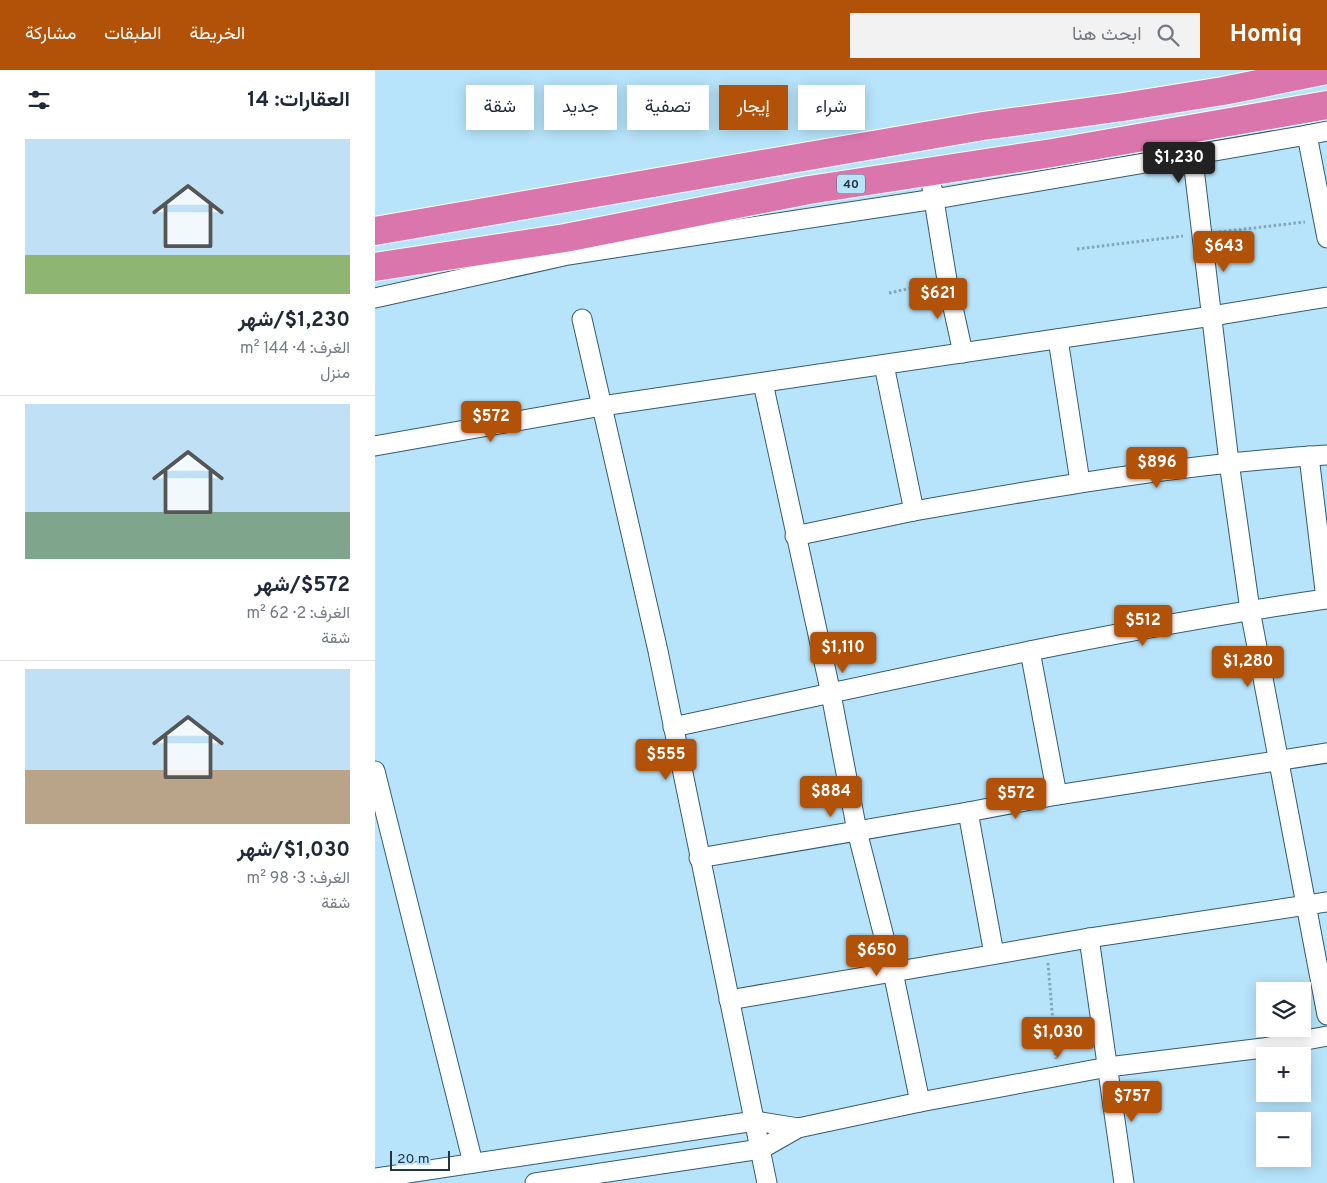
<!DOCTYPE html>
<html lang="ar">
<head>
<meta charset="utf-8">
<style>
  body { margin:0; font-family:Overpass,Vazirmatn,sans-serif; background:#f2f2f3; color:#1f2937; direction:rtl; height:100vh; display:flex; flex-direction:column; font-size:19px; white-space:nowrap }
  * { box-sizing:border-box; margin:0 }
  p { font-size:16px; color:#747a83 }
  .icon { flex:none; width:28px; height:28px; fill:none; stroke:currentColor; stroke-width:2; stroke-linecap:round; stroke-linejoin:round }
  .map { position:relative; flex:1; overflow:hidden; direction:ltr }
  .panel { display:flex; flex-direction:column; background:#fff; width:375px }
  .panel>* { flex:none }
  .guide { position:absolute; left:15px; top:15px; width:475px; height:45px; direction:rtl; display:flex; gap:10px }
  .controls { position:absolute; left:881px; top:912px; display:grid; gap:10px }
  .controls a { display:grid; place-items:center; width:55px; height:55px; border-radius:0px; background:#fff; box-shadow:0 2px 12px #0003; font-size:25px }
  .scale { position:absolute; left:15px; bottom:12px; width:60px; box-sizing:border-box; padding-left:5px; border:2px solid #23353e; border-top:0; font-size:14px; line-height:18px; white-space:nowrap; color:#23353e; -webkit-text-stroke:4px #b7e4fb; paint-order:stroke }
  .price { position:absolute; translate:-50% -42px; padding:0 11px; border-radius:5px; background:#b25208; color:#fff; font-size:16px; line-height:32px; filter:drop-shadow(0 1px 2px #0008) }
  .price::after { content:''; position:absolute; left:50%; top:30px; width:15px; height:11px; margin-left:-8px; background:inherit; clip-path:polygon(0 0,100% 0,50% 100%) }
  .price.current { background:#222; color:#fff }
  ul { padding:0; list-style:none }
  li { display:grid; align-content:center; gap:10px; height:265px; padding:0 25px }
  li+li { border-top:1px solid #e0e1e3 }
  li span { display:grid; place-items:center; height:155px; border-radius:0px; color:#555 }
  li>.icon { margin-inline-start:auto }
  span .icon { width:90px; height:90px; fill:#fffc; stroke-width:1 }
  li b { font-size:21px }
  h2 { display:flex; justify-content:space-between; align-items:center; height:60px; padding:0 25px; font-size:21px }
  .tag { padding:0 18px; border-radius:0px; background:#fff; box-shadow:0 2px 12px #0003; font-size:18px; line-height:45px }
  .tag.current { background:#b25208; color:#fff }
  header { display:flex; align-items:center; gap:30px; box-sizing:border-box; height:70px; padding:0 25px; background:#b25208; color:#fff }
  header strong { font-size:24px }
  nav { display:flex; gap:28px; margin-inline-start:auto; font-size:18px }
  .search { width:350px; height:45px; background:#f2f2f3; display:flex; align-items:center; gap:12px; box-sizing:border-box; padding:0 18px; border-radius:0px; color:#747a83; font-size:19px }
  main { display:flex; flex:1; min-height:0 }
  .map>svg:first-child { display:block }
</style>
</head>
<body>
<header>
<strong>Homiq</strong>
<div class="search"><svg class="icon" aria-label="search" viewBox="0 0 24 24"><circle cx="10" cy="10" r="6"/><path d="M15 15l6 6"/></svg>ابحث هنا</div>
<nav><a>الخريطة</a><a>الطبقات</a><a>مشاركة</a></nav>
</header>
<main>
<div class="map">
<svg width="952" height="1113" viewBox="0 0 952 1113">
  <rect width="100%" height="100%" fill="#b7e4fb"/>
  <g fill="none" stroke-linecap="round" stroke-linejoin="round">
    <defs>
      <g id="minor">
        <path d="M932,65l20,-4"/>
        <path d="M816,73l38,319 21,148 77,405"/>
        <path d="M557,118l15,92 16,73"/>
        <path d="M0,228l193,-43 367,-56 372,-64 20,103"/>
        <path d="M207,249l76,332 109,532"/>
        <path d="M683,269l22,143"/>
        <path d="M509,295l30,146c137,-24 274,-48 413,-56"/>
        <path d="M0,376l227,-40 610,-90 115,-19"/>
        <path d="M420,466l119,-25"/>
        <path d="M655,581l27,144"/>
        <path d="M298,657c217,-46 434,-97 653,-128l-17,-143"/>
        <path d="M0,701l98,392"/>
        <path d="M593,742l26,142"/>
        <path d="M324,788l269,-46 89,-17 270,-42"/>
        <path d="M714,868l35,245"/>
        <path d="M354,930l164,-28 -36,-141 -26,-137 -68,-311"/>
        <path d="M545,1032l-27,-130 196,-34 238,-36"/>
        <path d="M0,1108l380,-57 43,7"/>
        <path d="M160,1113l226,-34 37,-21 122,-26 188,-35 155,-19 64,-12"/>
      </g>
      <g id="trunk">
        <path d="M0,161l608,-105 140,-19 100,-16 104,-21"/>
        <path d="M0,197l190,-29 244,-48 243,-37 275,-48"/>
      </g>
    </defs>
    <use href="#minor" stroke="#325c6f" stroke-width="21"/>
    <use href="#trunk" stroke="#fff" stroke-width="30"/>
    <g stroke="#83a7b9" stroke-width="3" stroke-dasharray="2.5 2.5" stroke-linecap="butt">
      <path d="M844,162l86,-10"/>
      <path d="M702,179l106,-13"/>
      <path d="M514,223l41,-9"/>
      <path d="M673,893l8,96"/>
    </g>
    <use href="#minor" stroke="#fff" stroke-width="19"/>
    <use href="#trunk" stroke="#da76ac" stroke-width="28"/>
  </g>
  <g text-anchor="middle" stroke-width="5" stroke-linejoin="round" paint-order="stroke">
    <rect fill="#b7e4fb" stroke="#4f6a77" stroke-width="1" x="462" y="104.5" width="28" height="19" rx="4"/>
    <g font-size="12" font-weight="bold" fill="#23353e">
      <text x="476" y="118">40</text>
    </g>
  </g>
</svg>
<div class="controls">
<a><svg class="icon" aria-label="layers" viewBox="0 0 24 24"><path d="M12 4l9 5-9 5-9-5zM3 14l9 5 9-5"/></svg></a>
<a>+</a>
<a>−</a>
</div>
<div class="scale">20 m</div>
<b class="price current" style="left:804px;top:114px">$1,230</b>
<b class="price" style="left:849px;top:203px">$643</b>
<b class="price" style="left:563px;top:250px">$621</b>
<b class="price" style="left:116px;top:373px">$572</b>
<b class="price" style="left:782px;top:419px">$896</b>
<b class="price" style="left:768px;top:577px">$512</b>
<b class="price" style="left:468px;top:604px">$1,110</b>
<b class="price" style="left:873px;top:618px">$1,280</b>
<b class="price" style="left:291px;top:711px">$555</b>
<b class="price" style="left:456px;top:748px">$884</b>
<b class="price" style="left:641px;top:750px">$572</b>
<b class="price" style="left:502px;top:907px">$650</b>
<b class="price" style="left:683px;top:989px">$1,030</b>
<b class="price" style="left:757px;top:1053px">$757</b>
<div class="guide">
<a class="tag">شراء</a>
<a class="tag current">إيجار</a>
<a class="tag">تصفية</a>
<a class="tag">جديد</a>
<a class="tag">شقة</a>
</div>
</div>
<section class="panel">
<h2>العقارات: 14<svg class="icon" aria-label="filters" viewBox="0 0 24 24"><path d="M4 7h16M4 17h16"/><circle cx="9" cy="7" r="2"/><circle cx="15" cy="17" r="2"/></svg></h2>
<ul>
<li><span style="background:linear-gradient(#bfe0f5 75%,#8fb573 0)"><svg class="icon" aria-label="home" viewBox="0 0 24 24"><path d="M3 11l9-7 9 7M6 9v11h12V9"/></svg></span><div><b>$1,230/شهر</b><p>الغرف: 4 · 144 m²</p><p>منزل</p></div></li>
<li><span style="background:linear-gradient(#bfe0f5 70%,#7fa58c 0)"><svg class="icon" aria-label="home" viewBox="0 0 24 24"><path d="M3 11l9-7 9 7M6 9v11h12V9"/></svg></span><div><b>$572/شهر</b><p>الغرف: 2 · 62 m²</p><p>شقة</p></div></li>
<li><span style="background:linear-gradient(#bfe0f5 65%,#b9a48a 0)"><svg class="icon" aria-label="home" viewBox="0 0 24 24"><path d="M3 11l9-7 9 7M6 9v11h12V9"/></svg></span><div><b>$1,030/شهر</b><p>الغرف: 3 · 98 m²</p><p>شقة</p></div></li>
</ul>
</section>
</main>
</body>
</html>
